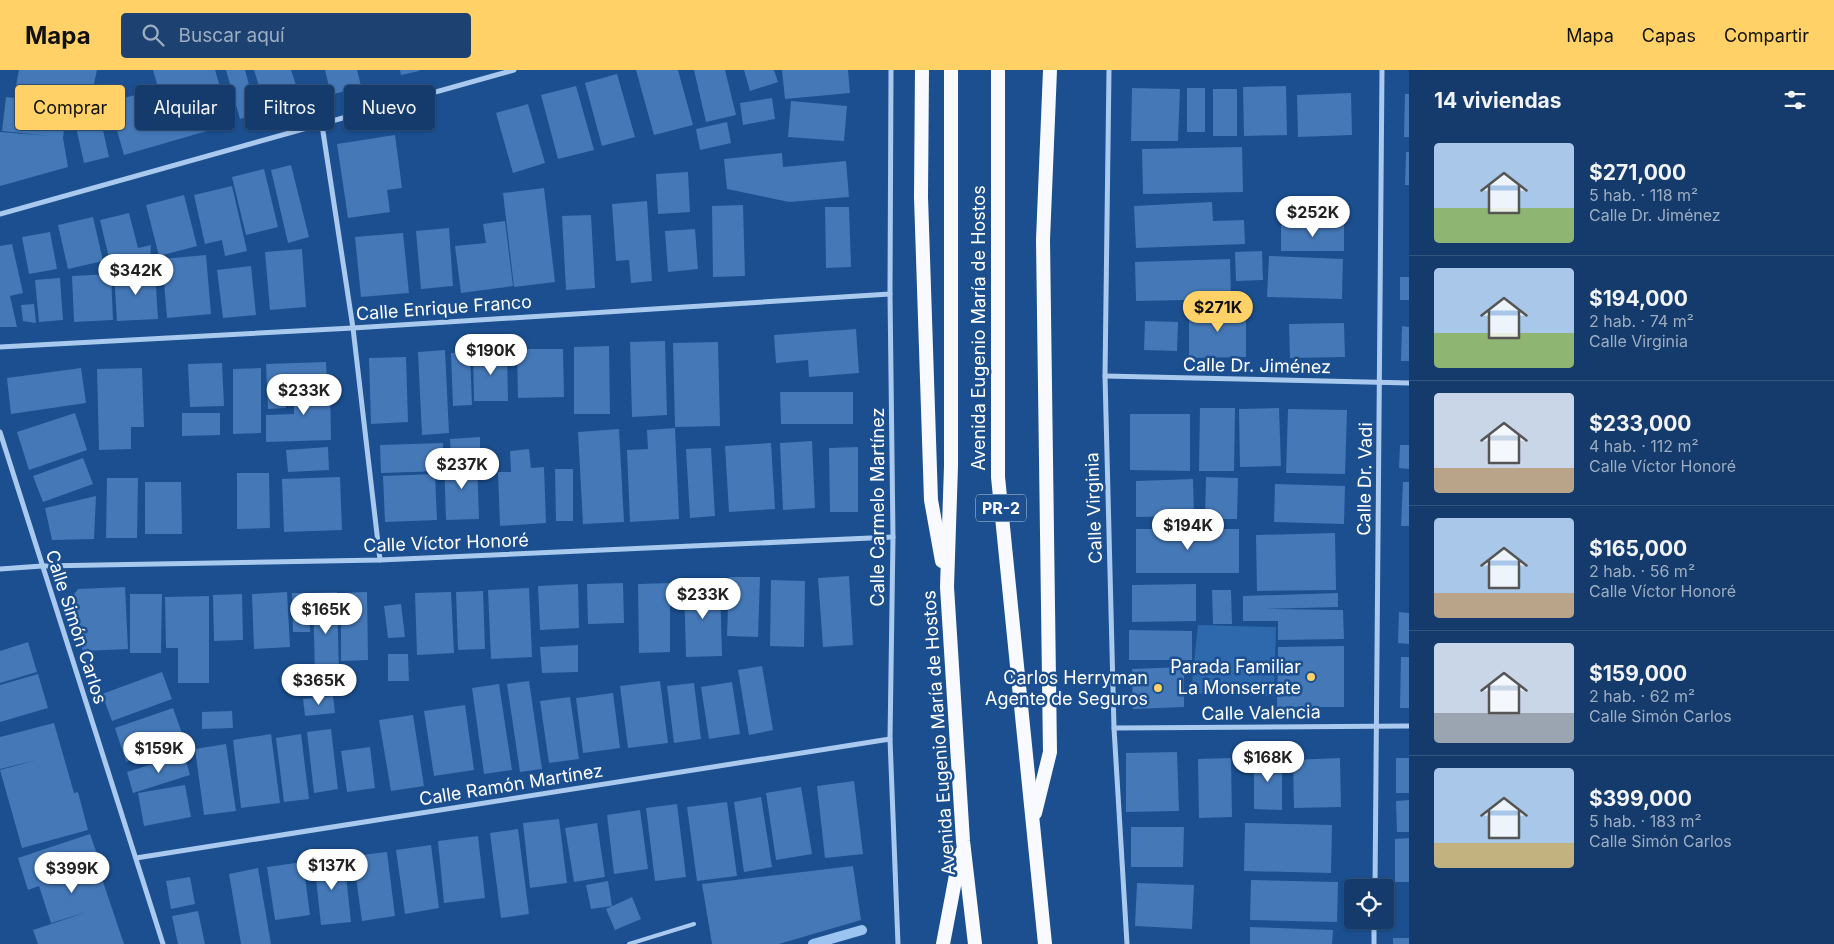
<!DOCTYPE html>
<html lang="es">
<head>
<meta charset="utf-8">
<style>
  body { margin:0; font-family:Inter,sans-serif; background:#1d4271; color:#f1f3f6; height:100vh; display:flex; flex-direction:column; font-size:19px; white-space:nowrap }
  * { box-sizing:border-box; margin:0 }
  p { font-size:16px; color:#9dadc1 }
  .icon { flex:none; width:28px; height:28px; fill:none; stroke:currentColor; stroke-width:2; stroke-linecap:round; stroke-linejoin:round }
  .map { position:relative; flex:1; overflow:hidden }
  .drawer { display:flex; flex-direction:column; background:#143b6b; width:425px }
  .drawer>* { flex:none }
  .banner { position:absolute; left:15px; top:15px; width:475px; height:45px; display:flex; gap:10px }
  .tools { position:absolute; left:1344px; top:809px; display:grid; gap:10px }
  .tools a { display:grid; place-items:center; width:50px; height:50px; border-radius:5px; background:#143b6b; box-shadow:0 1px 4px #0004,0 0 0 1px #33557e; font-size:25px }
  .price { position:absolute; translate:-50% -42px; padding:0 11px; border-radius:18px; background:#fff; color:#222; font-size:16px; line-height:32px; filter:drop-shadow(0 1px 2px #0008) }
  .price::after { content:''; position:absolute; left:50%; top:30px; width:15px; height:11px; margin-left:-8px; background:inherit; clip-path:polygon(0 0,100% 0,50% 100%) }
  .price.active { background:#ffd166; color:#111 }
  ul { padding:0; list-style:none }
  li { display:flex; align-items:center; gap:15px; height:125px; padding:0 25px }
  li+li { border-top:1px solid #33557e }
  li span { display:grid; place-items:center; flex:none; width:140px; height:100px; border-radius:5px; color:#555 }
  li>.icon { margin-inline-start:auto }
  span .icon { width:60px; height:60px; fill:#fffc; stroke-width:1 }
  li b { font-size:21px }
  h2 { display:flex; justify-content:space-between; align-items:center; height:60px; padding:0 25px; font-size:21px }
  .pill { padding:0 18px; border-radius:5px; background:#143b6b; box-shadow:0 1px 4px #0004,0 0 0 1px #33557e; font-size:18px; line-height:45px }
  .pill.active { background:#ffd166; color:#111 }
  header { display:flex; align-items:center; gap:30px; box-sizing:border-box; height:70px; padding:0 25px; background:#ffd166; color:#111 }
  header strong { font-size:24px }
  nav { display:flex; gap:28px; margin-inline-start:auto; font-size:18px }
  .search { width:350px; height:45px; background:#1d4271; display:flex; align-items:center; gap:12px; box-sizing:border-box; padding:0 18px; border-radius:5px; color:#9dadc1; font-size:19px }
  main { display:flex; flex:1; min-height:0 }
  .map>svg:first-child { display:block }
</style>
</head>
<body>
<header>
<strong>Mapa</strong>
<div class="search"><svg class="icon" aria-label="search" viewBox="0 0 24 24"><circle cx="10" cy="10" r="6"/><path d="M15 15l6 6"/></svg>Buscar aquí</div>
<nav><a>Mapa</a><a>Capas</a><a>Compartir</a></nav>
</header>
<main>
<div class="map">
<svg width="1409" height="874" viewBox="0 0 1409 874">
  <rect width="100%" height="100%" fill="#1b4f8f"/>
  <path fill="#2e69ad" d="M1198,555l78,2 -2,69 -83,-3z"/>
  <g fill="none" stroke-linecap="round" stroke-linejoin="round">
    <path stroke="#9cc4f0" stroke-width="10" d="M813,874l49,-14"/>
  </g>
  <g fill="#4478b7">
    <path d="M19,0h78l-5,23 -17,-4 -3,14 -57,-12z"/>
    <path d="M153,0h62l16,54 -107,31 -15,-53 30,-8 6,20 19,-6z"/>
    <path d="M226,0h19l12,44 -17,5z"/>
    <path d="M254,0h37l8,24 -34,11z"/>
    <path d="M325,0h32l4,16 -30,9z"/>
    <path d="M400,0h19v1l-18,4z"/>
    <path d="M636,0h42l15,55 -39,10z"/>
    <path d="M694,0h31l11,45 -30,7z"/>
    <path d="M744,0h30l4,12 -28,9z"/>
    <path d="M782,0h66l2,23 -65,6z"/>
    <path d="M617,4l18,63 -33,9 -17,-63z"/>
    <path d="M576,16l18,64 -36,9 -17,-64z"/>
    <path d="M1286,16l1,49 -43,1 -1,-49z"/>
    <path d="M1132,18l48,1 -2,52h-47z"/>
    <rect x="1187" y="18" width="18" height="44"/>
    <rect x="1213" y="19" width="24" height="47"/>
    <path d="M1351,23l1,42 -54,2 -1,-42z"/>
    <path d="M1405,24h4v43h-5z"/>
    <path d="M6,27l61,7 -4,34 5,29 -68,19v-54l50,4 -48,-5z"/>
    <path d="M772,28l3,21 -32,6 -3,-22z"/>
    <path d="M96,29l13,58 -25,6 -13,-58z"/>
    <path d="M791,31l56,5 -3,35 -56,-4z"/>
    <path d="M528,34l17,59 -32,10 -17,-60z"/>
    <path d="M727,52l4,21 -31,7 -4,-21z"/>
    <path d="M395,65l7,53 -15,2 3,22 -42,6 -11,-74z"/>
    <path d="M1242,77l1,45 -100,2 -1,-45z"/>
    <path d="M1406,82h3v33h-4z"/>
    <path d="M782,83l1,14 63,-6 3,36 -60,5 -62,-13 -3,-30z"/>
    <path d="M291,95l18,72 -21,6 -17,-73z"/>
    <path d="M264,99l14,58 -32,8 -14,-58z"/>
    <path d="M688,102l2,40 -32,2 -2,-40z"/>
    <path d="M232,116l15,65 -22,5 -3,-16 -17,4 -11,-49z"/>
    <path d="M544,118l11,94 -41,5 -11,-94z"/>
    <path d="M184,125l13,51 -38,10 -13,-51z"/>
    <path d="M647,131l5,80 -21,2 -2,-23 -13,1 -4,-57z"/>
    <path d="M1212,132l1,19 31,-1 1,24 -109,4 -2,-42z"/>
    <path d="M743,135l2,71 -32,1 -1,-71z"/>
    <path d="M825,137h24l2,60 -25,1z"/>
    <path d="M129,143l9,35 13,-3 -1,18 -40,-1 -10,-42z"/>
    <path d="M591,145l4,73 -29,2 -4,-74z"/>
    <path d="M93,147l10,44 -35,8 -10,-44z"/>
    <path d="M505,151l8,65 -52,7 -6,-47 31,-3 -3,-19z"/>
    <path d="M1344,154v27h-63v-26z"/>
    <path d="M449,158l4,58 -32,3 -5,-58z"/>
    <path d="M695,159l3,40 -30,3 -3,-41z"/>
    <path d="M50,162l7,37 -28,5 -7,-37z"/>
    <path d="M403,163l6,60 -48,4 -6,-60z"/>
    <path d="M12,174l11,49 -13,3 7,31h-17v-81z"/>
    <path d="M302,179l4,58 -36,3 -5,-58z"/>
    <path d="M1262,181l1,29 -27,1 -1,-29z"/>
    <path d="M206,185l5,59 -44,4 -5,-59z"/>
    <path d="M1269,186l74,3 -1,40 -75,-2z"/>
    <path d="M1230,189l1,40 -95,2 -1,-39z"/>
    <path d="M251,196l5,49 -33,3 -6,-48z"/>
    <path d="M155,200l3,49 -41,2 -3,-48z"/>
    <path d="M111,204l2,46 -39,2 -2,-46z"/>
    <rect x="1400" y="207" width="9" height="23"/>
    <path d="M60,208l3,42 -24,2 -4,-42z"/>
    <path d="M34,234l2,19 -13,-2 -2,-16z"/>
    <path d="M1246,238v49l-57,1v-48z"/>
    <path d="M1145,251l33,1 -1,29 -33,-1z"/>
    <path d="M1344,253l1,34 -55,1 -1,-34z"/>
    <path d="M1402,256l7,1v34h-8z"/>
    <path d="M856,259l3,44 -50,4 -1,-17 -32,3 -2,-28z"/>
    <path d="M665,271l2,74 -35,2 -2,-75z"/>
    <path d="M718,272l2,84 -45,1 -2,-84z"/>
    <path d="M609,276l1,68h-36v-67z"/>
    <path d="M517,279h46l1,48 -46,1z"/>
    <path d="M445,280l4,83 -27,2 -4,-83z"/>
    <path d="M470,282l2,53 -19,1 -2,-53z"/>
    <path d="M473,282h34l1,49h-34z"/>
    <path d="M406,287l2,65 -37,2 -2,-66z"/>
    <path d="M326,292l1,18 -42,2 1,26 -18,1 -2,-45z"/>
    <path d="M222,293l2,43 -34,1 -2,-43z"/>
    <path d="M81,298l5,35 -75,11 -4,-36z"/>
    <path d="M142,298l2,59h-13v22l-32,1 -2,-81z"/>
    <path d="M261,298v65l-28,1v-65z"/>
    <path d="M330,313l1,57 -65,2v-27l28,-1v-30z"/>
    <path d="M780,322h73v32h-72z"/>
    <path d="M1200,338h35l-1,63h-35z"/>
    <path d="M1279,338l2,58 -41,1 -1,-58z"/>
    <path d="M1288,339l59,1 -2,64 -59,-1z"/>
    <path d="M75,343l12,37 -58,20 -12,-38z"/>
    <path d="M182,343h38v22l-38,1z"/>
    <path d="M1130,344h60v57l-60,-1z"/>
    <path d="M675,358l4,91 -49,3 -3,-72 21,-1 -1,-19z"/>
    <path d="M619,359l5,93 -41,2 -5,-92z"/>
    <path d="M480,367v18l-29,1 -1,-17z"/>
    <path d="M812,371l3,67 -32,2 -3,-67z"/>
    <path d="M443,373l1,28 -63,2 -1,-28z"/>
    <path d="M771,373l4,66 -46,3 -4,-66z"/>
    <path d="M1400,375h9v24l-10,-1z"/>
    <path d="M328,377l1,23 -41,2 -2,-22z"/>
    <path d="M858,377v65h-28l-1,-64z"/>
    <path d="M711,378l4,68 -25,2 -4,-69z"/>
    <path d="M529,379l2,19 13,-1 2,56 -46,3 -2,-54h13l-1,-21z"/>
    <path d="M83,388l10,26 -50,18 -10,-26z"/>
    <path d="M477,389l2,60 -33,1 -2,-60z"/>
    <path d="M555,399h18v52h-17z"/>
    <path d="M237,403h32l1,55 -33,1z"/>
    <path d="M435,404l2,46 -52,2 -2,-46z"/>
    <path d="M340,407l2,53 -58,2 -2,-53z"/>
    <path d="M1206,407l32,1 -1,41h-32z"/>
    <path d="M107,408h31l-1,60h-31z"/>
    <path d="M1193,409l1,37 -58,1v-36z"/>
    <path d="M145,412h36l1,52h-37z"/>
    <path d="M1403,412h6v44h-8z"/>
    <path d="M1275,414l70,2 -1,38 -70,-2z"/>
    <path d="M96,426l-2,43 -42,1 -7,-32z"/>
    <rect x="1136" y="459" width="103" height="44"/>
    <path d="M1335,463l1,57 -79,1 -1,-56z"/>
    <path d="M849,506l4,69 -30,2 -5,-69z"/>
    <path d="M729,507h31l-2,60 -31,-1z"/>
    <path d="M771,510l34,1 -1,66 -34,-1z"/>
    <path d="M720,512l2,74 -36,1 -2,-74z"/>
    <path d="M623,513l1,40 -36,1 -1,-40z"/>
    <path d="M670,513v69l-31,1 -1,-69z"/>
    <path d="M578,514l1,44 -39,2 -2,-44z"/>
    <path d="M1196,514v37l-64,1v-37z"/>
    <path d="M125,517l3,62 -45,2 -17,-46 12,-16z"/>
    <path d="M529,518l3,69 -41,2 -3,-69z"/>
    <path d="M1212,520h19l1,34h-19z"/>
    <path d="M483,521l2,58 -27,1 -2,-58z"/>
    <path d="M287,522l3,55 -36,2 -2,-55z"/>
    <path d="M337,522l2,85 -24,1 -2,-85z"/>
    <path d="M367,522l1,68 -27,1v-68z"/>
    <path d="M451,522l3,61 -37,2 -2,-62z"/>
    <path d="M292,523h17l1,39h-17z"/>
    <path d="M1338,523v14l-74,2 79,1 1,29 -66,1v-19h-35v-25z"/>
    <path d="M130,524h32l-1,59h-31z"/>
    <path d="M242,524l1,46 -29,1 -1,-46z"/>
    <path d="M209,526v87h-31v-35h-12l-1,-51z"/>
    <path d="M401,534l4,33 -17,1 -4,-32z"/>
    <path d="M1399,542l10,1v31l-11,-1z"/>
    <path d="M1129,560l63,1v29h-63z"/>
    <path d="M28,572l9,30 -37,11v-32z"/>
    <path d="M578,575v27l-36,1 -2,-26z"/>
    <path d="M1344,576v61h-67l1,-60z"/>
    <path d="M388,584h20l1,27h-21z"/>
    <path d="M1401,587h8v51h-9z"/>
    <path d="M762,596l11,64 -24,5 -11,-65z"/>
    <path d="M1184,597v40l-51,2 -1,-40z"/>
    <path d="M162,602l10,27 -60,22 -10,-27z"/>
    <path d="M38,604l10,34 -48,14v-37z"/>
    <path d="M529,611l13,88 -22,3 -13,-88z"/>
    <path d="M660,611l8,62 -40,5 -8,-62z"/>
    <path d="M732,612l8,52 -31,5 -8,-52z"/>
    <path d="M694,613l7,56 -27,4 -7,-57z"/>
    <path d="M499,614l13,86 -28,4 -12,-86z"/>
    <path d="M613,623l7,55 -37,5 -7,-55z"/>
    <path d="M333,626l2,17 -30,3 -2,-17z"/>
    <path d="M570,627l9,62 -30,4 -9,-62z"/>
    <path d="M465,635l9,65 -40,6 -10,-65z"/>
    <path d="M173,638l12,34 -59,20 -11,-34z"/>
    <path d="M232,641l1,17 -31,1v-17z"/>
    <path d="M413,645l11,71 -33,5 -12,-71z"/>
    <path d="M54,653l20,70 4,-1 10,38 -66,18 -22,-78 37,-10 -37,9v-32z"/>
    <path d="M331,659l7,60 -24,4 -7,-61z"/>
    <path d="M271,664l9,69 -39,5 -8,-68z"/>
    <path d="M301,664l8,65 -25,3 -8,-64z"/>
    <path d="M226,674l10,67 -32,4 -9,-66z"/>
    <path d="M370,677l5,41 -28,4 -6,-41z"/>
    <path d="M1177,682l2,59 -53,1v-59z"/>
    <path d="M184,684l6,21 -57,18 -6,-21z"/>
    <path d="M1254,686h28v54l-28,-1z"/>
    <path d="M1231,688l1,59 -33,1 -1,-59z"/>
    <path d="M1340,688l1,49 -47,1 -1,-48z"/>
    <rect x="1396" y="688" width="13" height="35"/>
    <path d="M854,711l9,73 -38,4 -8,-72z"/>
    <path d="M185,715l6,32 -47,9 -6,-33z"/>
    <path d="M801,717l11,67 -36,6 -10,-67z"/>
    <path d="M761,727l11,70 -28,5 -10,-70z"/>
    <path d="M1409,730v32h-12l-1,-31z"/>
    <path d="M727,732l10,74 -40,5 -10,-74z"/>
    <path d="M677,734l9,73 -31,4 -9,-73z"/>
    <path d="M640,740l8,59 -34,5 -7,-59z"/>
    <path d="M559,749l8,64 -37,5 -7,-65z"/>
    <path d="M597,753l8,54 -31,5 -9,-54z"/>
    <path d="M1245,753l87,2 -1,48 -87,-2z"/>
    <path d="M1131,757h53l-1,40h-52z"/>
    <path d="M518,759l11,85 -28,4 -11,-85z"/>
    <path d="M90,764l11,32 -3,1 26,77h-86l-5,-14 54,-18 -36,11 -12,-37 -11,4 -10,-32z"/>
    <path d="M478,766l7,62 -41,5 -6,-62z"/>
    <path d="M1409,768v44h-14v-43z"/>
    <path d="M431,775l8,63 -34,6 -9,-64z"/>
    <path d="M387,782l8,64 -33,5 -9,-65z"/>
    <path d="M344,787l7,65 -30,3 -7,-65z"/>
    <path d="M303,792l7,53 -35,5 -8,-53z"/>
    <path d="M853,796l8,54 -82,24h-67l-10,-60z"/>
    <path d="M258,798l13,76h-30l-12,-70z"/>
    <path d="M190,807l5,27 -24,5 -5,-28z"/>
    <path d="M1251,810l87,2 -1,40 -87,-2z"/>
    <path d="M608,811l4,25 -21,3 -5,-24z"/>
    <path d="M1137,813l57,2 -2,44 -57,-3z"/>
    <path d="M632,827l9,22 -26,11 -9,-21z"/>
    <path d="M198,841l7,33h-27l-6,-28z"/>
    <path d="M1250,857l83,3 -1,14h-82z"/>
    <rect x="1393" y="868" width="16" height="6"/>
  </g>
  <g fill="none" stroke-linecap="round" stroke-linejoin="round">
    <path stroke="#a9c9ee" stroke-width="4" d="M629,874l65,-20"/>
    <g stroke="#a9c9ee" stroke-width="5">
      <path d="M891,0l-1,224 3,243 -3,202 8,205"/>
      <path d="M1109,0l-4,306 9,352 13,216"/>
      <path d="M322,55l31,203 27,232"/>
      <path d="M0,144l514,-144"/>
      <path d="M0,277l353,-19 537,-34"/>
      <path d="M1105,306l304,7"/>
      <path d="M0,362l163,512"/>
      <path d="M0,499l42,-3 338,-6 513,-23"/>
      <path d="M1114,658l295,-2"/>
      <path d="M136,788l754,-119"/>
      <path d="M1375,818l7,-818"/>
      <path d="M1374,874v-24"/>
    </g>
    <g stroke="#f8faff" stroke-width="14">
      <path d="M922,0l-1,127 10,303 11,61"/>
      <path d="M951,0v396l-4,121 16,254 12,103"/>
      <path d="M998,0v407l47,467"/>
      <path d="M1035,743l15,-61 -7,-512 7,-170"/>
      <path d="M943,874l17,-90"/>
    </g>
  </g>
  <g fill="#ffd166" stroke="#1b4f8f" stroke-width="2">
    <circle cx="1311" cy="607" r="5"/>
    <circle cx="1158" cy="618" r="5"/>
  </g>
  <g text-anchor="middle" stroke-width="5" stroke-linejoin="round" paint-order="stroke">
    <rect fill="#1b4f8f" stroke="#bbcadd" stroke-width="1" x="976" y="424.5" width="50" height="27" rx="4"/>
    <g font-size="16" font-weight="bold" fill="#fff">
      <text x="1001" y="444">PR-2</text>
    </g>
    <g font-size="18" fill="#fff" stroke="#1b4f8f">
      <text transform="translate(444 238) rotate(-4)" y="6">Calle Enrique Franco</text>
      <text transform="translate(979 258) rotate(-90)" y="6">Avenida Eugenio María de Hostos</text>
      <text transform="translate(1257 296) rotate(1)" y="6">Calle Dr. Jiménez</text>
      <text transform="translate(1365 409) rotate(-89)" y="6">Calle Dr. Vadi</text>
      <text transform="translate(878 437) rotate(-90)" y="6">Calle Carmelo Martínez</text>
      <text transform="translate(1094 438) rotate(-92)" y="6">Calle Virginia</text>
      <text transform="translate(446 473) rotate(-2)" y="6">Calle Víctor Honoré</text>
      <text transform="translate(76 557) rotate(72)" y="6">Calle Simón Carlos</text>
      <text transform="translate(1261 643) rotate(-1)" y="6">Calle Valencia</text>
      <text transform="translate(939 663) rotate(-94)" y="6">Avenida Eugenio María de Hostos</text>
      <text transform="translate(511 715) rotate(-9)" y="6">Calle Ramón Martínez</text>
    </g>
    <g font-size="18" fill="#fff" stroke="#1b4f8f" text-anchor="end">
      <text x="1301" y="603">Parada Familiar<tspan x="1301" dy="21">La Monserrate</tspan></text>
      <text x="1148" y="614">Carlos Herryman<tspan x="1148" dy="21">Agente de Seguros</tspan></text>
    </g>
  </g>
</svg>
<div class="tools">
<a><svg class="icon" aria-label="locate" viewBox="0 0 24 24"><circle cx="12" cy="12" r="6"/><path d="M12 2v4M12 18v4M2 12h4M18 12h4"/></svg></a>
</div>
<b class="price" style="left:1313px;top:168px">$252K</b>
<b class="price" style="left:136px;top:226px">$342K</b>
<b class="price active" style="left:1218px;top:263px">$271K</b>
<b class="price" style="left:491px;top:306px">$190K</b>
<b class="price" style="left:304px;top:346px">$233K</b>
<b class="price" style="left:462px;top:420px">$237K</b>
<b class="price" style="left:1188px;top:481px">$194K</b>
<b class="price" style="left:703px;top:550px">$233K</b>
<b class="price" style="left:326px;top:565px">$165K</b>
<b class="price" style="left:319px;top:636px">$365K</b>
<b class="price" style="left:159px;top:704px">$159K</b>
<b class="price" style="left:1268px;top:713px">$168K</b>
<b class="price" style="left:332px;top:821px">$137K</b>
<b class="price" style="left:72px;top:824px">$399K</b>
<div class="banner">
<a class="pill active">Comprar</a>
<a class="pill">Alquilar</a>
<a class="pill">Filtros</a>
<a class="pill">Nuevo</a>
</div>
</div>
<section class="drawer">
<h2>14 viviendas<svg class="icon" aria-label="filters" viewBox="0 0 24 24"><path d="M4 7h16M4 17h16"/><circle cx="9" cy="7" r="2"/><circle cx="15" cy="17" r="2"/></svg></h2>
<ul>
<li><span style="background:linear-gradient(#a9c7e8 65%,#8fb573 0)"><svg class="icon" aria-label="home" viewBox="0 0 24 24"><path d="M3 11l9-7 9 7M6 9v11h12V9"/></svg></span><div><b>$271,000</b><p>5 hab. · 118 m²</p><p>Calle Dr. Jiménez</p></div></li>
<li><span style="background:linear-gradient(#a9c7e8 65%,#8fb573 0)"><svg class="icon" aria-label="home" viewBox="0 0 24 24"><path d="M3 11l9-7 9 7M6 9v11h12V9"/></svg></span><div><b>$194,000</b><p>2 hab. · 74 m²</p><p>Calle Virginia</p></div></li>
<li><span style="background:linear-gradient(#c9d6e8 75%,#b9a48a 0)"><svg class="icon" aria-label="home" viewBox="0 0 24 24"><path d="M3 11l9-7 9 7M6 9v11h12V9"/></svg></span><div><b>$233,000</b><p>4 hab. · 112 m²</p><p>Calle Víctor Honoré</p></div></li>
<li><span style="background:linear-gradient(#a9c7e8 75%,#b9a48a 0)"><svg class="icon" aria-label="home" viewBox="0 0 24 24"><path d="M3 11l9-7 9 7M6 9v11h12V9"/></svg></span><div><b>$165,000</b><p>2 hab. · 56 m²</p><p>Calle Víctor Honoré</p></div></li>
<li><span style="background:linear-gradient(#c9d6e8 70%,#9aa5b1 0)"><svg class="icon" aria-label="home" viewBox="0 0 24 24"><path d="M3 11l9-7 9 7M6 9v11h12V9"/></svg></span><div><b>$159,000</b><p>2 hab. · 62 m²</p><p>Calle Simón Carlos</p></div></li>
<li><span style="background:linear-gradient(#a9c7e8 75%,#c2b280 0)"><svg class="icon" aria-label="home" viewBox="0 0 24 24"><path d="M3 11l9-7 9 7M6 9v11h12V9"/></svg></span><div><b>$399,000</b><p>5 hab. · 183 m²</p><p>Calle Simón Carlos</p></div></li>
</ul>
</section>
</main>
</body>
</html>
